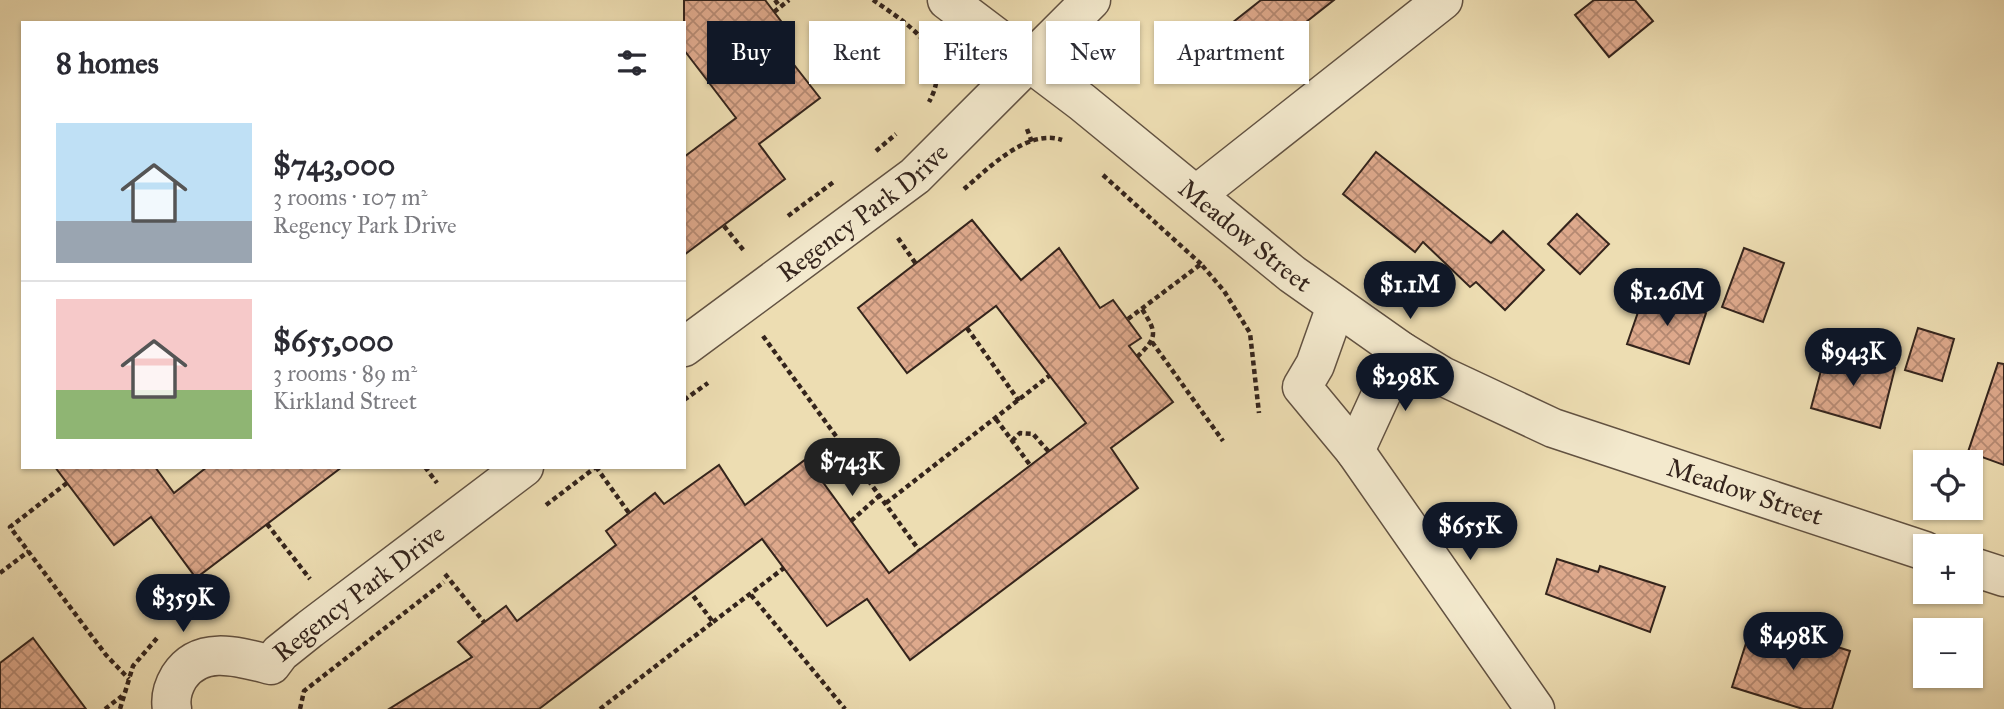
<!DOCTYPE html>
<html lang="en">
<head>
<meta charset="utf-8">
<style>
  body { margin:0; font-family:"IM FELL Great Primer",serif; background:#f7f7f7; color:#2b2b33; height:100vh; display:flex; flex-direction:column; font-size:26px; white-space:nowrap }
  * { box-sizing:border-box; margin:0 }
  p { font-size:23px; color:#7c7c81 }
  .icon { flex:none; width:38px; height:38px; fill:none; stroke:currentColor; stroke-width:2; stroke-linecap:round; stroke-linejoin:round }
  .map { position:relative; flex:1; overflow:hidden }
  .details { position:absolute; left:21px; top:21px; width:665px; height:448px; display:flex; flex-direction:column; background:#fff; border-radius:0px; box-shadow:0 2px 5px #0004 }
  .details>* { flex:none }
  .top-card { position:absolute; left:707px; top:21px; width:665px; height:63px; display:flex; gap:14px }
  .fabs { position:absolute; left:1913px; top:450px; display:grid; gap:14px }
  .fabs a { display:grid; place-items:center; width:70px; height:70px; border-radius:0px; background:#fff; box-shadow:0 2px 5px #0004; font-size:35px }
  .price { position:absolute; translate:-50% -60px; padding:0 16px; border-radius:24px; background:#111827; color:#fff; font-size:23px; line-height:46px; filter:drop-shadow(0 2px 4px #0008) }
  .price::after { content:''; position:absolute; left:50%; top:42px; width:21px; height:16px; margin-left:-10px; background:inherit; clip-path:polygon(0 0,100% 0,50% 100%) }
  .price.selected { background:#222; color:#fff }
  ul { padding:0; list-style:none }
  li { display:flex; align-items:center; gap:21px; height:175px; padding:0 35px }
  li+li { border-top:2px solid #e1e1e2 }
  li span { display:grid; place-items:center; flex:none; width:196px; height:140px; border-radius:0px; color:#555 }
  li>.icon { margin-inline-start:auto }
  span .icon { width:84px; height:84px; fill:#fffc; stroke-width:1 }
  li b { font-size:30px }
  h2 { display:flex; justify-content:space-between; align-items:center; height:84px; padding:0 35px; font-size:30px }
  .pill { padding:0 24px; border-radius:0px; background:#fff; box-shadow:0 2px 5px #0004; font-size:24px; line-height:63px }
  .pill.selected { background:#111827; color:#fff }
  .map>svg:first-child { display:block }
</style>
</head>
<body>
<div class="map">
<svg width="2004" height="709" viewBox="0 0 2004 709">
  <defs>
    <pattern id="building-cross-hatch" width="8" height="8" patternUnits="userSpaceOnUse" patternTransform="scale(1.75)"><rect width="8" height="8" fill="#dea98c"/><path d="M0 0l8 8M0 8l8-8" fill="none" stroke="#b58972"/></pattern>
  </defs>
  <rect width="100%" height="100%" fill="#edddb2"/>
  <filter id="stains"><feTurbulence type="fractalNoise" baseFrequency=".00286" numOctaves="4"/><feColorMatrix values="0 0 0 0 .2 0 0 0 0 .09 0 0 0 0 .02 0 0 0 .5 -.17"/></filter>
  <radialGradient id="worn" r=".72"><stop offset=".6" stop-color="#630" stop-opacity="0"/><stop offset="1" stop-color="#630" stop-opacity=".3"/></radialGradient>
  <g fill="url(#building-cross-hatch)" stroke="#34241c" stroke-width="2">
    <path d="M684,0h81l25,33 -13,10 43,55 -61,46 26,35 -101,76v-98l52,-39 -52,-68z"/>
    <path d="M1261,0h73l-99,78 -27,-36z"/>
    <path d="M1594,0h41l18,21 -44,36 -34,-42z"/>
    <path d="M1376,152l115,91 12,-12 41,39 -39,40 -29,-28 -6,5 -47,-45 -8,10 -72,-58z"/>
    <path d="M1577,214l32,30 -29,30 -32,-30z"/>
    <path d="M972,220l49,60 38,-32 41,60 13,-8 28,38 -12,8 44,56 -62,46 27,40 -228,172 -43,-61 -40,27 -65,-87 -223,170h-150l83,-52 -14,-15 48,-36 11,15 99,-76 -10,-14 49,-38 9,11 55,-39 26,40 61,-46 83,114 197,-150 -90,-117 -89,67 -49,-65z"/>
    <path d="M1744,248l40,15 -21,59 -41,-15z"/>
    <path d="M1645,292l61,21 -17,51 -62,-20z"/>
    <path d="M1918,328l36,11 -12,42 -37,-11z"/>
    <path d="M1827,348l68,20 -15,60 -69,-20z"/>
    <path d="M1998,363l6,1v101l-36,-13z"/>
    <path d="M55,467h100l19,26 33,-26h135l-146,111 -45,-61 -37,28z"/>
    <path d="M1557,559l41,13 2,-6 65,21 -15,45 -104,-38z"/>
    <path d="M1748,637l37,11 3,-11 20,7 1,-6 41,13 -18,58h-29l-71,-22z"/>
    <path d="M33,638l53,71h-86v-46z"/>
  </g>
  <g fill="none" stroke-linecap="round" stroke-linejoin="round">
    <defs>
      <g id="minor">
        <path id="s1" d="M947,0l135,102 210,172 109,77 41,25 111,52 372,123"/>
        <path d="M1196,195l247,-195"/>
        <path d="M1336,306l-21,59 -13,22 53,64 180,258"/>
        <path id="s2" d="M684,347l231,-171 176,-176"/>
        <path d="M1355,451l46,-100"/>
        <path d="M1970,566l34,11"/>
        <path id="s3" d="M172,709c-2,-11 1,-22 7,-32 21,-33 61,-20 92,-12l9,-12 30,-24 214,-162"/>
      </g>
    </defs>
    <use href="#minor" stroke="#625242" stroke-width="41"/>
    <g stroke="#34241c" stroke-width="4.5" stroke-dasharray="5 3.5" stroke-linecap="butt">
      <path d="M775,0l5,7"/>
      <path d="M873,0c35,24 83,53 56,102"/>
      <path d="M774,12l15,-12"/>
      <path d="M938,76l12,-1"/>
      <path d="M1027,129l5,13"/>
      <path d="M876,151l20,-17"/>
      <path d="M1103,175l98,89"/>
      <path d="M964,189c24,-20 63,-61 98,-49"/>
      <path d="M788,216l47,-35"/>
      <path d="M724,226l21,26"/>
      <path d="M898,238l18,26"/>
      <path d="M1128,319l73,-55 23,27 26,42 9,80"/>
      <path d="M967,328l52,73"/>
      <path d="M763,336l156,214"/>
      <path d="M1152,342l71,99"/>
      <path d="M1137,357c21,-20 20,-24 5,-48"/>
      <path d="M684,400l24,-17"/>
      <path d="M996,419l34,46"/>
      <path d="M1012,441l8,-8 13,1 16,18"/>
      <path d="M425,467l12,16"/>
      <path d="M596,467l33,46"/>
      <path d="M67,483l-57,44 96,128 23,24"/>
      <path d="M886,503l163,-127"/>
      <path d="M546,505l50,-38"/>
      <path d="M851,521l29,-26"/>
      <path d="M267,524l43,55"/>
      <path d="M0,573l29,-22"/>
      <path d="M445,574l39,48"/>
      <path d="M751,595l94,114"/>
      <path d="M713,622l71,-54"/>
      <path d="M105,709l17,-13"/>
      <path d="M120,709l13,-43 25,-29"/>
      <path d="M300,709l4,-18 140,-109"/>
      <path d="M600,709l113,-87 -22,-29"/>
    </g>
    <use href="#minor" stroke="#f3e9cd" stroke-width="38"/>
  </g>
  <g text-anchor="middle" stroke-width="5" stroke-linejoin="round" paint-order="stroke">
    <g font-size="26" fill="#34241c" stroke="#f3e9cd">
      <text dy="9" stroke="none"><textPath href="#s2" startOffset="224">Regency Park Drive</textPath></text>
      <text dy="9" stroke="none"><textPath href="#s1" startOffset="380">Meadow Street</textPath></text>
      <text dy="9" stroke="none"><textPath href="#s1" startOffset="947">Meadow Street</textPath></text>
      <text dy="9" stroke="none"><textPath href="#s3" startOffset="248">Regency Park Drive</textPath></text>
    </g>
  </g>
  <rect width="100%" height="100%" filter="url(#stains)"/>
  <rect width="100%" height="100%" fill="url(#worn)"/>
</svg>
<div class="fabs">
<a><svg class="icon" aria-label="locate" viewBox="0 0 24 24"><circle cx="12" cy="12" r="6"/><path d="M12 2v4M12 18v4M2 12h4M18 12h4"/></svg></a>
<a>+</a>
<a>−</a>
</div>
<b class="price" style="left:1410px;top:321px">$1.1M</b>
<b class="price" style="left:1667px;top:328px">$1.26M</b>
<b class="price" style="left:1853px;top:388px">$943K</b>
<b class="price" style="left:1405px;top:413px">$298K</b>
<b class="price selected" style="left:852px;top:498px">$743K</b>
<b class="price" style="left:1470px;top:562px">$655K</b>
<b class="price" style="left:183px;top:634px">$359K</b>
<b class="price" style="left:1793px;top:672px">$498K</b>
<div class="top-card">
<a class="pill selected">Buy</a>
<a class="pill">Rent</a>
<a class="pill">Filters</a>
<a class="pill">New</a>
<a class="pill">Apartment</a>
</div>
<section class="details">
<h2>8 homes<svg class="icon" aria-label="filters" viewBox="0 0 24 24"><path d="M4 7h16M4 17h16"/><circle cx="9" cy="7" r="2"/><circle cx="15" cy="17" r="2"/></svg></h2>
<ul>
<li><span style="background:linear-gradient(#bfe0f5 70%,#9aa5b1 0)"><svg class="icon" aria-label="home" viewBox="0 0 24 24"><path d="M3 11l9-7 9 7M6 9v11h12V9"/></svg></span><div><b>$743,000</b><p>3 rooms · 107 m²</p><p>Regency Park Drive</p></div></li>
<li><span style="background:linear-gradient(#f6c9c9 65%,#8fb573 0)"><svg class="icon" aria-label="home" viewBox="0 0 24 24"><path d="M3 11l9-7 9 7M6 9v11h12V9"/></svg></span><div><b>$655,000</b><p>3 rooms · 89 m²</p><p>Kirkland Street</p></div></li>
</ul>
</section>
</div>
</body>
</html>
